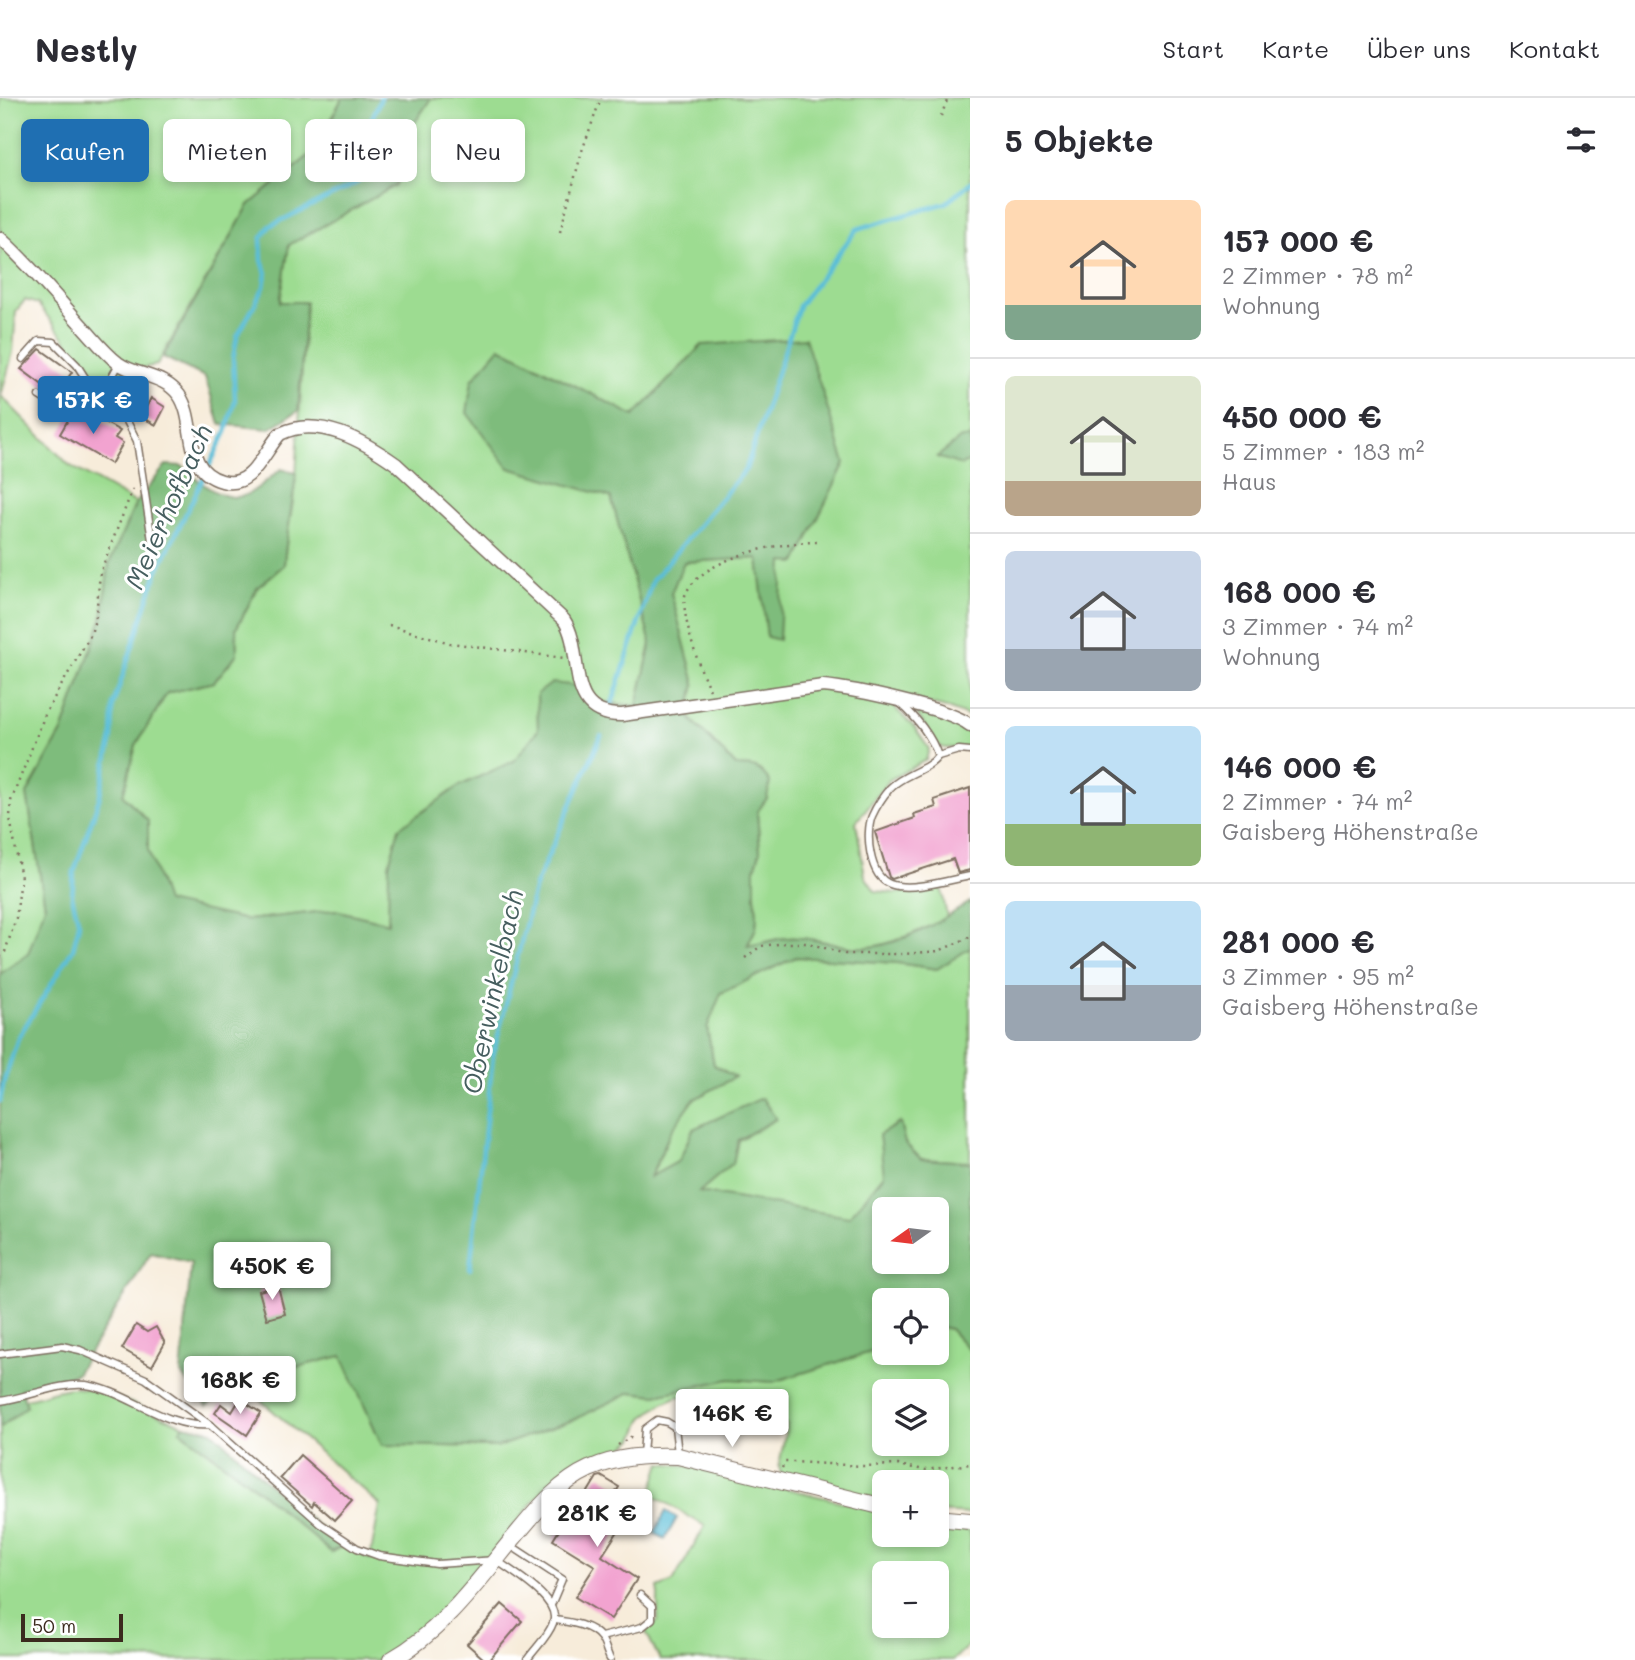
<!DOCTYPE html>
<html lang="de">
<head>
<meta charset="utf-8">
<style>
  body { margin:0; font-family:Mali,sans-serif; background:#f7f7f7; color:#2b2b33; height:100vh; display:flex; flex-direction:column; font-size:26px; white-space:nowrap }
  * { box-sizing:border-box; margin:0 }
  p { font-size:23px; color:#7c7c81 }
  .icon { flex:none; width:38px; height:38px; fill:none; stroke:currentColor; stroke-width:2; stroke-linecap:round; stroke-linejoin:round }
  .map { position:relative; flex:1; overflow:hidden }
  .side { display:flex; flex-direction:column; background:#fff; width:665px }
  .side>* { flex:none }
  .guide { position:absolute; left:21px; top:21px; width:665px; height:63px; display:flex; gap:14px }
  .needle { width:46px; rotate:256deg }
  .fabs { position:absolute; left:872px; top:1099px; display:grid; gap:14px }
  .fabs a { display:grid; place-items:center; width:77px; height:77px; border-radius:10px; background:#fff; box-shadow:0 4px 10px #0003; font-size:35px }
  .scale { position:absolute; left:21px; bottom:18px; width:102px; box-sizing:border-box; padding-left:7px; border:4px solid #3b2a1e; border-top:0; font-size:19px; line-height:24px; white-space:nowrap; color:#3b2a1e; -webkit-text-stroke:5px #fff; paint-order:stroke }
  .price { position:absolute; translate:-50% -60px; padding:0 16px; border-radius:7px; background:#fff; color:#222; font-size:23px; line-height:46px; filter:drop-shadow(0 2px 4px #0008) }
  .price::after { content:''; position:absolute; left:50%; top:42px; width:21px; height:16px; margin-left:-10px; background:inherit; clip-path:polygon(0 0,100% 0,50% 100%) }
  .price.active { background:#1f6fb2; color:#fff }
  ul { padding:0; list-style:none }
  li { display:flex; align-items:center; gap:21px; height:175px; padding:0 35px }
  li+li { border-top:2px solid #e1e1e2 }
  li span { display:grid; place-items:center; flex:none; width:196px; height:140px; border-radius:10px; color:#555 }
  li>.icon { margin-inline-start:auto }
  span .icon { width:84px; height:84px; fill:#fffc; stroke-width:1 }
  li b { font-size:30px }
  h2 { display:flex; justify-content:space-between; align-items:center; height:84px; padding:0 35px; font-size:30px }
  .tag { padding:0 24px; border-radius:10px; background:#fff; box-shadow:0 4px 10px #0003; font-size:24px; line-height:63px }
  .tag.active { background:#1f6fb2; color:#fff }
  header { display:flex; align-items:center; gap:42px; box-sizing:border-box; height:98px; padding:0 35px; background:#fff; border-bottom:2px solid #e1e1e2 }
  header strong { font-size:33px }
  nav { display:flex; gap:38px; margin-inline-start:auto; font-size:24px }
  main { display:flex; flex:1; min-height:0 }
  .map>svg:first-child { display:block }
</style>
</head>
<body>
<header>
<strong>Nestly</strong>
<nav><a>Start</a><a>Karte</a><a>Über uns</a><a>Kontakt</a></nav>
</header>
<main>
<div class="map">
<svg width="970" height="1562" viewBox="0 0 970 1562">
  <rect width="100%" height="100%" fill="#fff"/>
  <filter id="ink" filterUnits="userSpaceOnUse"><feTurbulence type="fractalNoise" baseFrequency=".0143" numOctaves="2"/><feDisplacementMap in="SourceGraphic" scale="14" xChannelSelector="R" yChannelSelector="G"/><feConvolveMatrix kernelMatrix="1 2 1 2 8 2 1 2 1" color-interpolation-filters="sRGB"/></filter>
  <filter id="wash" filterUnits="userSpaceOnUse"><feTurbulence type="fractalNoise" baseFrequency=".00686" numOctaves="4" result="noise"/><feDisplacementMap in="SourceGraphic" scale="28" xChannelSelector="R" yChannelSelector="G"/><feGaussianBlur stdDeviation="1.57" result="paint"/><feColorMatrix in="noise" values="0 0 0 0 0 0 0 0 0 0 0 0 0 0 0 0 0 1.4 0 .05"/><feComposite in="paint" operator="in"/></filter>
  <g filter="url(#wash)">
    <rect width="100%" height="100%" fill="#f7ecda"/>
    <g fill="#9ddc91" stroke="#6c8358" stroke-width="2" fill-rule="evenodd">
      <path d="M0,0h342l-26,52 -67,55 -92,160 -63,12 -56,-73 -13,-4 -9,11 -3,41 -12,44 68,69 67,38 -27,61 -7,55 -40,113 -35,62 18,112 -17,48 -28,20z"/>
      <path d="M431,0h539v340l-9,1v26l9,-4v256l-20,-8 -55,-14 -2,11 22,22 14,21 -3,11 -37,20 -33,42 9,54 10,15 21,2 45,-7 6,31 -5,4c-23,9 -47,23 -72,26 -24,3 -46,-8 -70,-9 -18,-2 -36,4 -53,9l9,-19 1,-14 -2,-18v-27l5,-17 -3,-40 10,-14 -79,-82 7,-32 -24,-91 13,-31 74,-4 9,79 16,-75 -81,-217 -68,71 -134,-69 9,121 102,29 40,147 -14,62 -100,-12 1,36 -24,31 -55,25 -70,79v58l-54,-13 -88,10 -81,-17 -18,-53v-29l-25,-26 13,-50 31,-52 47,-11 23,-28 -1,-25 22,-42 26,-22c2,-31 10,-60 12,-90 4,-58 6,-115 10,-173h-26l9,-57 107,-60 12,-52z"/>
      <path d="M919,612l37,12 14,12v14h-26l-6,-3 -20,-29 -2,-4z"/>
      <path d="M970,850v214l-49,-3 -16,-16 -6,-20 -20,12 6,39 -36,44 -150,-26 34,-29 5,-23 38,-21 -83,10 -14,32 -29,18 21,-48 22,-31 41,-23 -20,-12 -7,-37 14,-35 75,-36 101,6 40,6z"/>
      <path d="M936,1228l14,3 20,22v163l-34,-2v-30h-52v19l-103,-27 -2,-8 8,-42 -108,-28 -16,7 -20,15 -9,21 -14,11 -23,9 -36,19 -27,23 -61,77 -38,41 -35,29 -24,12 -376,-1v-231l27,-22 -2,-7c16,-2 32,-11 49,-11 28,-2 81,27 110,37l-4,5 66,50 85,72 12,-6 27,13 10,-54 -141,-124 103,-26 40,90 115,2 76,-27 58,-28 25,3 74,-16 43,3 111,-34v5h52zM884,1293h52v53h-52z"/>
      <path d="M661,1365l32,3 191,46v23h52v-11l34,7v113l-17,16h-293l-15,-30 13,-9v-33l15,-6 32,-56 -54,-32zM884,1475h52v53h-52z"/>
    </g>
    <g fill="#7ebc7b" stroke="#5c734c" stroke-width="2" fill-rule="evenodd">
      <path d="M342,0h89l-23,35 -12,52 -107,60 -9,57h26l-8,109 -29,18 -49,-5 -15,-47 -42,-20 86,-152 67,-55z"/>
      <path d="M805,240l40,125 -49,100 -13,-1 -4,78 -12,-3 -9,-79 -74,4 -13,31 24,91 -7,32 48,50c19,0 23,0 34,16l-3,16 -10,14 3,40 -5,17v27l2,18 -1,14 -9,18c18,-3 35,-10 54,-8 23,2 46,12 70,9 35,-5 70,-26 99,-45v46l-33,21 -40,-6 -101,-6 -75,36 -14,35 7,37 21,12 -42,23 -22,31 -21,46 29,-16 14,-32 69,-31 14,21 -38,21 -5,23 -34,29 150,25 35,-42 -5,-40 21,-12 5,20 16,16 49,3v189l-20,-22 -14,-3v-26h-52v48l-111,34 -43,-3 -74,16 -25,-3 -58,28 -76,27 -115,-2 -40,-89 -103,25 -32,25 -26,-32 10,-111 -40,-10 -75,121 -55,15 6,17 -27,22v-454l28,-20 17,-48 -18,-112 35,-62 40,-113 7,-55 27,-61 30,-38 16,1c16,15 43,41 68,27 11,-7 21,-16 31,-24l15,4c-3,31 -10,61 -12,92l-26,22 -22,42 1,25 -23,28 -47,11 -31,52 -13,50 25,26v29l18,52 81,18 88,-10 53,13 1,-58 10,-37 60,-42 55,-25 24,-31 -1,-36 15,-11 36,4 11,16 38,3 14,-62 -40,-147 -102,-29 -42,-55 5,-33 28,-33 134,69 68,-71zM884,1111h52v53h-52z"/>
      <path d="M961,340h9v23l-9,4 -24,-8z"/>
      <path d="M184,1327l28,6 68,63 63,52 -12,6 -85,-72 -66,-50z"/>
    </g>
    <path fill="#5abed8" stroke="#4a747b" stroke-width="2" d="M666,1413l11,7 -12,21 -11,-6z"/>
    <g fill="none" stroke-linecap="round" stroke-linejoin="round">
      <g stroke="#5abed8" stroke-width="4.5">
        <path d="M610,612l42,-129 94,-112 53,-163 58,-77 89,-26 24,-20"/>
        <path d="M0,1003l4,-20 14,-43 55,-89 6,-25 -7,-28 2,-24 25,-73 13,-62 1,-32 44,-133 69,-140 9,-31 -2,-42 4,-22 27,-50 2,-14 -4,-13 -1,-21 9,-13 85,-42c17,-16 14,-23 7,-44l19,-42"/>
        <path d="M470,1171l23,-213 42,-170 66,-150"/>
      </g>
    </g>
    <g id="blocks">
      <g fill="#f2a3d0">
        <path d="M40,251l32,23 -16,23 -35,-26z"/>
        <path d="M151,300l14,9 -9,18 -15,-8z"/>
        <path d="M85,313l35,20 -5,7 8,5 -12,21 -51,-30 12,-21 8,5z"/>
        <path d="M970,690v82l-12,3 -5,-14 -61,20 -3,-2 -14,-45 40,-14 -1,-4 22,-7 -2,-7z"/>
        <path d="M278,1188l7,28 -18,5 -8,-28z"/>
        <path d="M136,1227l11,7 9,-5 9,16 -13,23 -30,-17z"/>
        <path d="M240,1301l21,14 -14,22 -32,-22 6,-9 11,8z"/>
        <path d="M300,1357l52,46 -17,19 -21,-18 -2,4 -32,-28z"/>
        <path d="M601,1378l18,11 -21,34 31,-7 -27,42 35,23 -26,40 -36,-22 20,-31 -42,-26 20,-32 4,2 20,-33z"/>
        <path d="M502,1506l20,17 -33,39h-4l-18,-16z"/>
      </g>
    </g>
  </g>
  <g filter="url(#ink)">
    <use href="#blocks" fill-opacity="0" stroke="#7d6e60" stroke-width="2"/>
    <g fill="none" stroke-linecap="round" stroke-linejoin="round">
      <defs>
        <g id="service">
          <path d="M23,261l16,-18 15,1 23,23 17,27"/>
          <path d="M108,286l29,57 16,106"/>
          <path d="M39,298l27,17 4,-8 38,-21 11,-20"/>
          <path d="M901,606c15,13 31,33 37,52 -9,14 -35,18 -48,32 -6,7 -14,19 -18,28 -7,17 -3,60 18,68 20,8 59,-4 80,-8"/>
          <path d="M938,658l21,-6 11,1"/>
          <path d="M0,1256l62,-8 18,4 66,29 64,46"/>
          <path d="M0,1303c27,-3 60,-19 86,-16 42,6 79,44 124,40l111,99 36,24 22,8 58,8 59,-4c16,12 66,40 57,63 -5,14 -18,25 -26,37"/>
          <path d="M643,1356l2,-25 12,-9 10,2 8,5 3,27"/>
          <path d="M510,1447l52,34 -11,26"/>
          <path d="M555,1522c15,2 37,5 46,18 4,6 6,15 9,21"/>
          <path d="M601,1539l41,-10 10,-8v-13l-12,-11"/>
        </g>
        <path id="minor" d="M0,140c30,27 57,60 84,90 11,12 21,25 34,35 18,13 47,12 61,32 19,27 2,75 43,86 30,9 42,-30 58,-47 38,-20 85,8 116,30l168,156c22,33 -2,96 58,95l201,-29c30,3 125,22 147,39"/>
        <g id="secondary">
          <path d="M936,1420l34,3"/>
          <path d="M391,1562c50,-28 85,-76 120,-119 23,-27 45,-57 78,-72 29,-13 58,-14 89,-13l206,51"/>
        </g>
      </defs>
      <use href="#service" stroke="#7d6e60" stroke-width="9"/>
      <use href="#minor" stroke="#7d6e60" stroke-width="15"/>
      <use href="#secondary" stroke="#7d6e60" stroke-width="18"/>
      <g stroke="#7d6e60" stroke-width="2.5" stroke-dasharray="2 5" stroke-linecap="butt">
        <path d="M941,18l7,-18"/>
        <path d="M560,134l22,-81 19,-53"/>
        <path d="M389,527l61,18 114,15"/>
        <path d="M710,592c-9,-16 -32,-81 -24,-97 18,-36 94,-51 131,-51"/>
        <path d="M0,859l5,-5 11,-34 5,-40 -11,-60 1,-17 35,-89 45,-78 5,-18 4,-43 34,-87"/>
        <path d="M745,860l16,-12 24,-3h23l37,11h59l35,-3 31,-14"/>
        <path d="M618,1347l16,-10"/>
        <path d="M782,1370l3,-6h9l69,4 35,-1 27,5 45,-6"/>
      </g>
      <use href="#service" stroke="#fff" stroke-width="6"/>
      <use href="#minor" stroke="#fff" stroke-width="12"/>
      <use href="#secondary" stroke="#fff" stroke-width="16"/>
    </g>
  </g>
  <g text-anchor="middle" stroke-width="6" stroke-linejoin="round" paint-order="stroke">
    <g font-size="26" font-style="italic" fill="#465e5f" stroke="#fff">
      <text transform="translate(169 409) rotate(-66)" y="9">Meierhofbach</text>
      <text transform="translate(493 894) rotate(-78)" y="9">Oberwinkelbach</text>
    </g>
  </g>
</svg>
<div class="fabs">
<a><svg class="needle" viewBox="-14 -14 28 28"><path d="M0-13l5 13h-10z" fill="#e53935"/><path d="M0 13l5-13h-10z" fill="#7c7c81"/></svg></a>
<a><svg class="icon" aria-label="locate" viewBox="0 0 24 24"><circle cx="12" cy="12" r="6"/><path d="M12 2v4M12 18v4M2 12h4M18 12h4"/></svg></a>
<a><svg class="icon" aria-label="layers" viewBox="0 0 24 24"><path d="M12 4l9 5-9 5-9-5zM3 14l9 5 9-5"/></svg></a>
<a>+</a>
<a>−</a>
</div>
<div class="scale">50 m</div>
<b class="price active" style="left:93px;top:338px">157K €</b>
<b class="price" style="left:272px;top:1204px">450K €</b>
<b class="price" style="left:240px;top:1318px">168K €</b>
<b class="price" style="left:732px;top:1351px">146K €</b>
<b class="price" style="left:597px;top:1451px">281K €</b>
<div class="guide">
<a class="tag active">Kaufen</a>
<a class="tag">Mieten</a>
<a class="tag">Filter</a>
<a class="tag">Neu</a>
</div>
</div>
<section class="side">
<h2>5 Objekte<svg class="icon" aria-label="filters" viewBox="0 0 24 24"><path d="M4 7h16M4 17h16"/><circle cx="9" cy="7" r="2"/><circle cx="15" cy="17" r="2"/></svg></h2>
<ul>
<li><span style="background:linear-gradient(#ffd9b3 75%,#7fa58c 0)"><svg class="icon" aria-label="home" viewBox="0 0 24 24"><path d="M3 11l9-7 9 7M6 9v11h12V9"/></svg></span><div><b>157 000 €</b><p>2 Zimmer · 78 m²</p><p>Wohnung</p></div></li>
<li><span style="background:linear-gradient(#dfe7d0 75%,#b9a48a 0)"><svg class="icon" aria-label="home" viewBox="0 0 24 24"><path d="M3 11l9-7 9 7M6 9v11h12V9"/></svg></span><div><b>450 000 €</b><p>5 Zimmer · 183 m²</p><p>Haus</p></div></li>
<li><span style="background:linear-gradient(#c9d6e8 70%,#9aa5b1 0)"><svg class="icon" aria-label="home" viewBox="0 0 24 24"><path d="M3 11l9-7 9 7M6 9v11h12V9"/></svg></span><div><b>168 000 €</b><p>3 Zimmer · 74 m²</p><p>Wohnung</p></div></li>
<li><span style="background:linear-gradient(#bfe0f5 70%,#8fb573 0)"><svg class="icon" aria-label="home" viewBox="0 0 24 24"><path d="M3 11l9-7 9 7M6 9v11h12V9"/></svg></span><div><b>146 000 €</b><p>2 Zimmer · 74 m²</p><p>Gaisberg Höhenstraße</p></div></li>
<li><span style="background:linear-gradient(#bfe0f5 60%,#9aa5b1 0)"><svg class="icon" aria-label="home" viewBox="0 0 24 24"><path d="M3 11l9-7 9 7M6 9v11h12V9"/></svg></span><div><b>281 000 €</b><p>3 Zimmer · 95 m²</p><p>Gaisberg Höhenstraße</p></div></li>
</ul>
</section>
</main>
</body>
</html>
